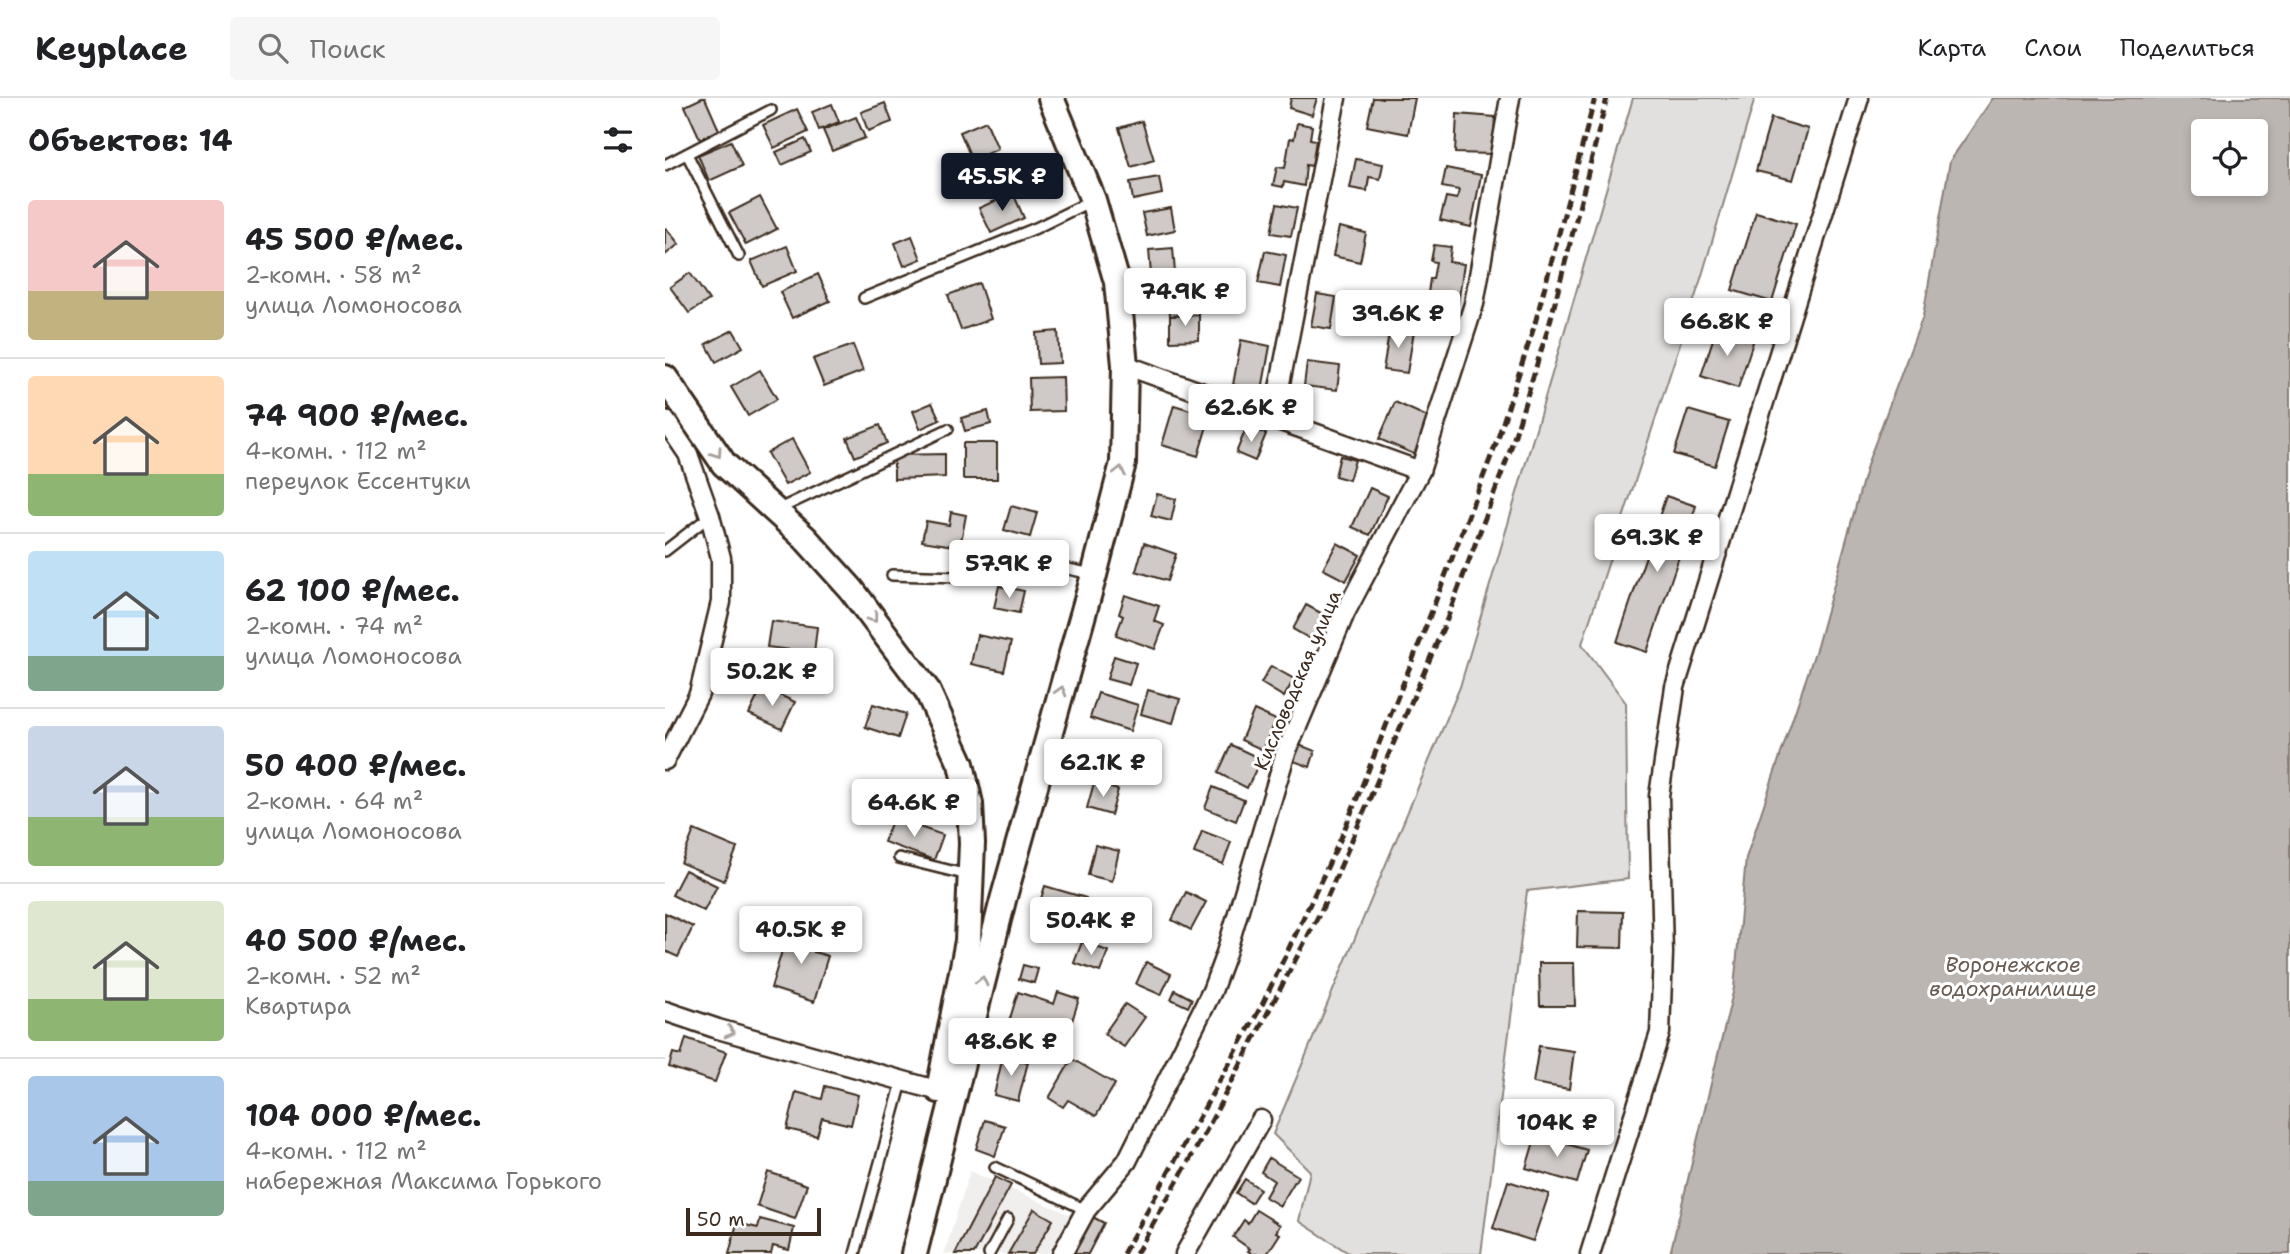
<!DOCTYPE html>
<html lang="ru">
<head>
<meta charset="utf-8">
<style>
  body { margin:0; font-family:"Shantell Sans",sans-serif; background:#f6f6f6; color:#202124; height:100vh; display:flex; flex-direction:column; font-size:26px; white-space:nowrap }
  * { box-sizing:border-box; margin:0 }
  p { font-size:23px; color:#757577 }
  .icon { flex:none; width:38px; height:38px; fill:none; stroke:currentColor; stroke-width:2; stroke-linecap:round; stroke-linejoin:round }
  .map { position:relative; flex:1; overflow:hidden }
  .sheet { display:flex; flex-direction:column; background:#fff; width:665px }
  .sheet>* { flex:none }
  .buttons { position:absolute; left:1526px; top:21px; display:grid; gap:14px }
  .buttons a { display:grid; place-items:center; width:77px; height:77px; border-radius:7px; background:#fff; box-shadow:0 4px 10px #0003; font-size:35px }
  .scale { position:absolute; left:21px; bottom:18px; width:135px; box-sizing:border-box; padding-left:7px; border:4px solid #3b2a1e; border-top:0; font-size:19px; line-height:24px; white-space:nowrap; color:#3b2a1e; -webkit-text-stroke:5px #fff; paint-order:stroke }
  .price { position:absolute; translate:-50% -60px; padding:0 16px; border-radius:7px; background:#fff; color:#222; font-size:23px; line-height:46px; filter:drop-shadow(0 2px 4px #0008) }
  .price::after { content:''; position:absolute; left:50%; top:42px; width:21px; height:16px; margin-left:-10px; background:inherit; clip-path:polygon(0 0,100% 0,50% 100%) }
  .price.current { background:#111827; color:#fff }
  ul { padding:0; list-style:none }
  li { display:flex; align-items:center; gap:21px; height:175px; padding:0 28px }
  li+li { border-top:2px solid #e0e0e0 }
  li span { display:grid; place-items:center; flex:none; width:196px; height:140px; border-radius:7px; color:#555 }
  li>.icon { margin-inline-start:auto }
  span .icon { width:84px; height:84px; fill:#fffc; stroke-width:1 }
  li b { font-size:30px }
  h2 { display:flex; justify-content:space-between; align-items:center; height:84px; padding:0 28px; font-size:30px }
  header { display:flex; align-items:center; gap:42px; box-sizing:border-box; height:98px; padding:0 35px; background:#fff; border-bottom:2px solid #e0e0e0 }
  header strong { font-size:33px }
  nav { display:flex; gap:38px; margin-inline-start:auto; font-size:24px }
  .search { width:490px; height:63px; background:#f6f6f6; display:flex; align-items:center; gap:18px; box-sizing:border-box; padding:0 24px; border-radius:7px; color:#757577; font-size:26px }
  main { display:flex; flex:1; min-height:0 }
  .map>svg:first-child { display:block }
</style>
</head>
<body>
<header>
<strong>Keyplace</strong>
<div class="search"><svg class="icon" aria-label="search" viewBox="0 0 24 24"><circle cx="10" cy="10" r="6"/><path d="M15 15l6 6"/></svg>Поиск</div>
<nav><a>Карта</a><a>Слои</a><a>Поделиться</a></nav>
</header>
<main>
<section class="sheet">
<h2>Объектов: 14<svg class="icon" aria-label="filters" viewBox="0 0 24 24"><path d="M4 7h16M4 17h16"/><circle cx="9" cy="7" r="2"/><circle cx="15" cy="17" r="2"/></svg></h2>
<ul>
<li><span style="background:linear-gradient(#f6c9c9 65%,#c2b280 0)"><svg class="icon" aria-label="home" viewBox="0 0 24 24"><path d="M3 11l9-7 9 7M6 9v11h12V9"/></svg></span><div><b>45 500 ₽/мес.</b><p>2-комн. · 58 m²</p><p>улица Ломоносова</p></div></li>
<li><span style="background:linear-gradient(#ffd9b3 70%,#8fb573 0)"><svg class="icon" aria-label="home" viewBox="0 0 24 24"><path d="M3 11l9-7 9 7M6 9v11h12V9"/></svg></span><div><b>74 900 ₽/мес.</b><p>4-комн. · 112 m²</p><p>переулок Ессентуки</p></div></li>
<li><span style="background:linear-gradient(#bfe0f5 75%,#7fa58c 0)"><svg class="icon" aria-label="home" viewBox="0 0 24 24"><path d="M3 11l9-7 9 7M6 9v11h12V9"/></svg></span><div><b>62 100 ₽/мес.</b><p>2-комн. · 74 m²</p><p>улица Ломоносова</p></div></li>
<li><span style="background:linear-gradient(#c9d6e8 65%,#8fb573 0)"><svg class="icon" aria-label="home" viewBox="0 0 24 24"><path d="M3 11l9-7 9 7M6 9v11h12V9"/></svg></span><div><b>50 400 ₽/мес.</b><p>2-комн. · 64 m²</p><p>улица Ломоносова</p></div></li>
<li><span style="background:linear-gradient(#dfe7d0 70%,#8fb573 0)"><svg class="icon" aria-label="home" viewBox="0 0 24 24"><path d="M3 11l9-7 9 7M6 9v11h12V9"/></svg></span><div><b>40 500 ₽/мес.</b><p>2-комн. · 52 m²</p><p>Квартира</p></div></li>
<li><span style="background:linear-gradient(#a9c7e8 75%,#7fa58c 0)"><svg class="icon" aria-label="home" viewBox="0 0 24 24"><path d="M3 11l9-7 9 7M6 9v11h12V9"/></svg></span><div><b>104 000 ₽/мес.</b><p>4-комн. · 112 m²</p><p>набережная Максима Горького</p></div></li>
</ul>
</section>
<div class="map">
<svg width="1625" height="1156" viewBox="0 0 1625 1156">
  <rect width="100%" height="100%" fill="#fff"/>
  <filter id="ink" filterUnits="userSpaceOnUse"><feTurbulence type="fractalNoise" baseFrequency=".0143" numOctaves="2"/><feDisplacementMap in="SourceGraphic" scale="14" xChannelSelector="R" yChannelSelector="G"/><feConvolveMatrix kernelMatrix="1 2 1 2 8 2 1 2 1" color-interpolation-filters="sRGB"/></filter>
  <g filter="url(#ink)">
    <path fill="#f1efee" d="M305,1073l101,44 -24,39h-103z"/>
    <path fill="#e2e0de" stroke="#8e857e" stroke-width="2" d="M968,0h122l-55,184 -118,362 44,59 2,176 -101,12 -46,363h-131l-51,-33 11,-50 -37,-37 187,-447z"/>
    <path fill="#bcb6b3" stroke="#887e77" stroke-width="2" fill-rule="evenodd" d="M1328,0h297v1156h-620l64,-266 12,-130 71,-212 51,-184 55,-146 27,-155zM1538,33h53v53h-53z"/>
    <g fill="#cfcac7" stroke="#3b2a1e" stroke-width="2">
      <path d="M37,0h3l14,32 -19,9 -15,-33z"/>
      <path d="M626,0h26l-5,17 -23,-7z"/>
      <path d="M708,0h42l-7,36 -41,-8z"/>
      <path d="M220,5l7,19 -24,9 -7,-19z"/>
      <path d="M167,6l7,18 -20,8 -7,-18z"/>
      <path d="M132,11l11,23 -34,16 -11,-23z"/>
      <path d="M792,16l38,3 -2,37 -38,-1z"/>
      <path d="M191,19l9,21 -33,13 -9,-21z"/>
      <path d="M1106,20l37,11 -15,51 -37,-9z"/>
      <path d="M321,23l12,28 -26,11 -12,-28z"/>
      <path d="M477,23l12,39 -23,7 -12,-39z"/>
      <path d="M632,25l15,3 -2,13 6,1 -4,26 -6,-1 -2,21 -20,-4 -1,5 -10,-2 4,-18 8,1 5,-30 4,1z"/>
      <path d="M140,41l6,13 -29,13 -6,-13z"/>
      <path d="M66,43l11,25 -33,15 -11,-26z"/>
      <path d="M691,61l27,5 -3,15 -11,-2 -2,14 -17,-3z"/>
      <path d="M781,70l35,7 -10,52 -31,-7 6,-23 11,2 2,-9 -17,-3z"/>
      <path d="M494,79l3,17 -29,6 -3,-18z"/>
      <path d="M348,95l11,25 -33,15 -12,-25z"/>
      <path d="M95,99l17,32 -31,16 -17,-32z"/>
      <path d="M612,106l20,4 -6,28 -20,-3z"/>
      <path d="M506,110l4,22 -28,6 -5,-23z"/>
      <path d="M1091,114l40,12 -24,78 -40,-12z"/>
      <path d="M674,129l27,6 -6,29 -27,-6z"/>
      <path d="M1,130l13,16 -14,11v-26z"/>
      <path d="M247,138l9,23 -17,7 -9,-23z"/>
      <path d="M769,147l17,2 -2,15 15,2 -6,40 -31,-4 3,-21h3l3,-17 -5,-1z"/>
      <path d="M122,148l10,25 -35,15 -11,-25z"/>
      <path d="M508,150l2,25 -24,2 -2,-25z"/>
      <path d="M600,153l21,4 -6,32 -22,-4z"/>
      <path d="M25,175l19,27 -20,13 -19,-26z"/>
      <path d="M153,176l12,27 -38,17 -12,-26z"/>
      <path d="M314,185l12,36 -30,11 -13,-35z"/>
      <path d="M533,195l1,22 -29,1 -1,-22z"/>
      <path d="M652,196l19,3 -5,32 -20,-3z"/>
      <path d="M534,217v25l-29,1v-25z"/>
      <path d="M725,229l24,4 -7,42 -24,-3z"/>
      <path d="M1052,229l37,12 -16,49 -37,-12z"/>
      <path d="M68,232l10,17 -27,15 -10,-18z"/>
      <path d="M393,233l2,32 -22,1 -2,-31z"/>
      <path d="M576,242l29,6 -8,44 -29,-5z"/>
      <path d="M188,247l10,26 -39,15 -11,-27z"/>
      <path d="M642,264l33,4 -3,24 -33,-4z"/>
      <path d="M95,272l17,29 -29,17 -17,-29z"/>
      <path d="M398,279l1,34 -34,1 -1,-34z"/>
      <path d="M730,304l37,17 -16,36 -37,-16z"/>
      <path d="M267,305l8,17 -20,9 -7,-18z"/>
      <path d="M509,307l36,11 -12,40 -36,-11z"/>
      <path d="M1023,312l41,12 -14,44 -41,-12z"/>
      <path d="M323,313l3,13 -26,7 -4,-13z"/>
      <path d="M215,327l7,18 -32,14 -8,-19z"/>
      <path d="M582,328l19,8 -11,27 -19,-8z"/>
      <path d="M127,341l18,33 -25,13 -18,-32z"/>
      <rect x="298" y="345" width="34" height="36"/>
      <path d="M280,356v23l-51,2v-24z"/>
      <path d="M675,358l15,4 -6,20 -14,-4z"/>
      <path d="M705,390l18,8 -18,39 -18,-8z"/>
      <path d="M492,396l19,5 -5,22 -20,-5z"/>
      <path d="M1001,398l30,10 -49,146 -30,-10z"/>
      <path d="M346,408l26,7 -7,24 -26,-7z"/>
      <path d="M286,414l15,3 -6,32 -38,-6 4,-20 23,4z"/>
      <path d="M479,445l32,11 -9,27 -31,-10z"/>
      <path d="M672,445l23,12 -14,26 -23,-12z"/>
      <path d="M334,488l25,5 -5,22 -25,-5z"/>
      <path d="M460,497l34,11 -5,15 10,4 -9,24 -39,-14 7,-19 -4,-2z"/>
      <path d="M641,507l28,15 -13,25 -28,-16z"/>
      <path d="M106,523l46,6 -3,26 -47,-6z"/>
      <path d="M312,537l34,7 -7,29 -33,-7z"/>
      <path d="M449,558l22,7 -7,22 -22,-6z"/>
      <path d="M606,568l23,13 -10,18 -23,-14z"/>
      <path d="M97,589l33,15 -13,27 -33,-15z"/>
      <path d="M483,592l32,9 -7,24 -32,-9z"/>
      <path d="M433,595l40,12 -8,26 -40,-13z"/>
      <path d="M208,606l33,10 -8,24 -33,-11z"/>
      <path d="M589,612l22,10 -13,30 -22,-10z"/>
      <path d="M632,646l18,7 -5,16 -19,-7z"/>
      <path d="M566,647l30,14 -14,29 -29,-15z"/>
      <path d="M429,685l24,7 -7,25 -24,-7z"/>
      <path d="M548,689l31,13 -8,21 -31,-13z"/>
      <path d="M228,720l50,17 -9,25 -50,-18z"/>
      <path d="M29,732l43,18 -13,33 -43,-18z"/>
      <path d="M537,733l29,11 -8,22 -29,-11z"/>
      <path d="M430,747l24,6 -7,30 -24,-6z"/>
      <path d="M20,772l32,16 -13,25 -32,-16z"/>
      <path d="M380,788l41,12 -5,19 -9,-3 -7,23 -33,-10z"/>
      <path d="M521,794l20,10 -15,28 -19,-10z"/>
      <path d="M913,813l45,1 -1,36 -45,-1z"/>
      <path d="M0,815l28,14 -15,30 -13,-6z"/>
      <path d="M137,826l19,6 -7,22 14,4 -14,46 -43,-14 13,-44 11,3z"/>
      <path d="M417,844l26,9 -8,21 -26,-9z"/>
      <path d="M481,864l25,12 -10,21 -25,-11z"/>
      <path d="M874,865h35l1,43h-35z"/>
      <path d="M358,867l15,4 -4,14 -15,-4z"/>
      <path d="M510,892l17,9 -4,8 -17,-8z"/>
      <path d="M353,894l36,12 4,-12 21,7 -17,53 -57,-17z"/>
      <path d="M460,906l20,13 -21,30 -20,-13z"/>
      <path d="M21,940l40,14 -11,30 -46,-15 4,-14 8,2z"/>
      <path d="M874,948l35,5 -5,38 -36,-6z"/>
      <path d="M338,958l25,6 -10,39 -24,-6z"/>
      <path d="M407,961l43,25 -19,32 -28,-16 -5,7 -14,-9z"/>
      <path d="M160,988l33,9 -7,30 -29,-7 -5,18 -30,-7 9,-37 26,7z"/>
      <path d="M320,1022l20,6 -10,30 -19,-7z"/>
      <path d="M871,1037l51,15 -10,33 -51,-15z"/>
      <path d="M604,1060l29,18 -18,30 -15,-9 9,-16 -13,-9z"/>
      <path d="M103,1074l39,13 -12,34 -38,-13z"/>
      <path d="M330,1079l16,8 -37,69h-19z"/>
      <path d="M580,1081l15,10 -9,14 -15,-10z"/>
      <path d="M843,1083l41,13 -16,47 -40,-13z"/>
      <path d="M369,1111l19,11 -20,34h-25z"/>
      <path d="M591,1112l24,15 -4,7 4,2 -13,20h-14l-5,-3 2,-2 -17,-12 11,-17 4,3z"/>
      <path d="M426,1118l13,7 -16,31h-17z"/>
      <path d="M95,1121l34,9 -5,22 -16,-4 -2,8h-42l8,-31 21,5z"/>
    </g>
    <g fill="none" stroke-linecap="round" stroke-linejoin="round">
      <defs>
        <g id="service">
          <path d="M22,56l52,102"/>
          <path d="M0,67l106,-55"/>
          <path d="M199,200l172,-70 55,-27"/>
          <path d="M114,411l169,-80"/>
          <path d="M0,453l45,-35"/>
          <path d="M227,477l67,2 47,-21 86,18"/>
          <path d="M234,760l69,17"/>
          <path d="M330,1069l91,43"/>
          <path d="M190,1156l47,-172"/>
          <path d="M324,1156l19,-35"/>
        </g>
        <g id="minor">
          <path d="M460,267l295,106"/>
          <path d="M608,321l63,-321"/>
          <path d="M0,322l23,34 22,62 11,42v44l-22,92 -34,66"/>
          <path d="M0,913l53,18 232,65"/>
          <path d="M397,1156l24,-44 41,-49 85,-170 14,-38 59,-198 60,-142 75,-142 54,-167 36,-206"/>
          <path d="M520,1156l76,-134"/>
          <path d="M925,1156l70,-221 3,-80 -4,-157 16,-109 184,-589"/>
        </g>
        <g id="secondary">
          <path d="M0,280l59,86 81,74 46,51 76,101 34,74 9,40 2,39 -4,98 -29,149"/>
          <path d="M249,1156l89,-354 91,-325 29,-112 2,-98 -8,-83 -24,-82 -42,-102"/>
        </g>
      </defs>
      <use href="#service" stroke="#3b2a1e" stroke-width="14"/>
      <use href="#minor" stroke="#3b2a1e" stroke-width="23"/>
      <use href="#secondary" stroke="#3b2a1e" stroke-width="30"/>
      <use href="#service" stroke="#fff" stroke-width="9"/>
      <use href="#minor" stroke="#fff" stroke-width="18"/>
      <use href="#secondary" stroke="#fff" stroke-width="24"/>
      <g stroke="#3b2a1e" stroke-width="5" stroke-dasharray="10 5" stroke-linecap="butt">
        <path d="M458,1156l140,-251 78,-165 80,-199 76,-198 37,-114 61,-229"/>
        <path d="M471,1156l70,-123 117,-224 124,-288 62,-165 41,-132 57,-224"/>
      </g>
    </g>
    <defs><path id="oneway-chevron" d="M-2-3.5L2.5 0L-2 3.5" fill="none" stroke-width="1.6" stroke-linecap="round" stroke-linejoin="round" transform="scale(1.75)"/></defs>
    <g stroke="#a79f9a">
      <use href="#oneway-chevron" transform="translate(52 355) rotate(55)"/>
      <use href="#oneway-chevron" transform="translate(455 373) rotate(-77)"/>
      <use href="#oneway-chevron" transform="translate(208 520) rotate(53)"/>
      <use href="#oneway-chevron" transform="translate(396 593) rotate(-74)"/>
      <use href="#oneway-chevron" transform="translate(317 883) rotate(-76)"/>
      <use href="#oneway-chevron" transform="translate(65 934) rotate(16)"/>
    </g>
  </g>
  <g text-anchor="middle" stroke-width="6" stroke-linejoin="round" paint-order="stroke">
    <g font-size="19" fill="#3b2a1e" stroke="#fff">
      <text transform="translate(632 582) rotate(-67)" y="7">Кисловодская улица</text>
    </g>
    <g font-size="21" font-style="italic" fill="#685b52" stroke="#fff">
      <text x="1348" y="874">Воронежское<tspan x="1348" dy="24">водохранилище</tspan></text>
    </g>
  </g>
</svg>
<div class="buttons">
<a><svg class="icon" aria-label="locate" viewBox="0 0 24 24"><circle cx="12" cy="12" r="6"/><path d="M12 2v4M12 18v4M2 12h4M18 12h4"/></svg></a>
</div>
<div class="scale">50 m</div>
<b class="price current" style="left:337px;top:115px">45.5K ₽</b>
<b class="price" style="left:520px;top:230px">74.9K ₽</b>
<b class="price" style="left:733px;top:252px">39.6K ₽</b>
<b class="price" style="left:1062px;top:260px">66.8K ₽</b>
<b class="price" style="left:586px;top:346px">62.6K ₽</b>
<b class="price" style="left:992px;top:476px">69.3K ₽</b>
<b class="price" style="left:344px;top:502px">57.9K ₽</b>
<b class="price" style="left:107px;top:610px">50.2K ₽</b>
<b class="price" style="left:438px;top:701px">62.1K ₽</b>
<b class="price" style="left:249px;top:741px">64.6K ₽</b>
<b class="price" style="left:426px;top:859px">50.4K ₽</b>
<b class="price" style="left:136px;top:868px">40.5K ₽</b>
<b class="price" style="left:346px;top:980px">48.6K ₽</b>
<b class="price" style="left:892px;top:1061px">104K ₽</b>
</div>
</main>
</body>
</html>
